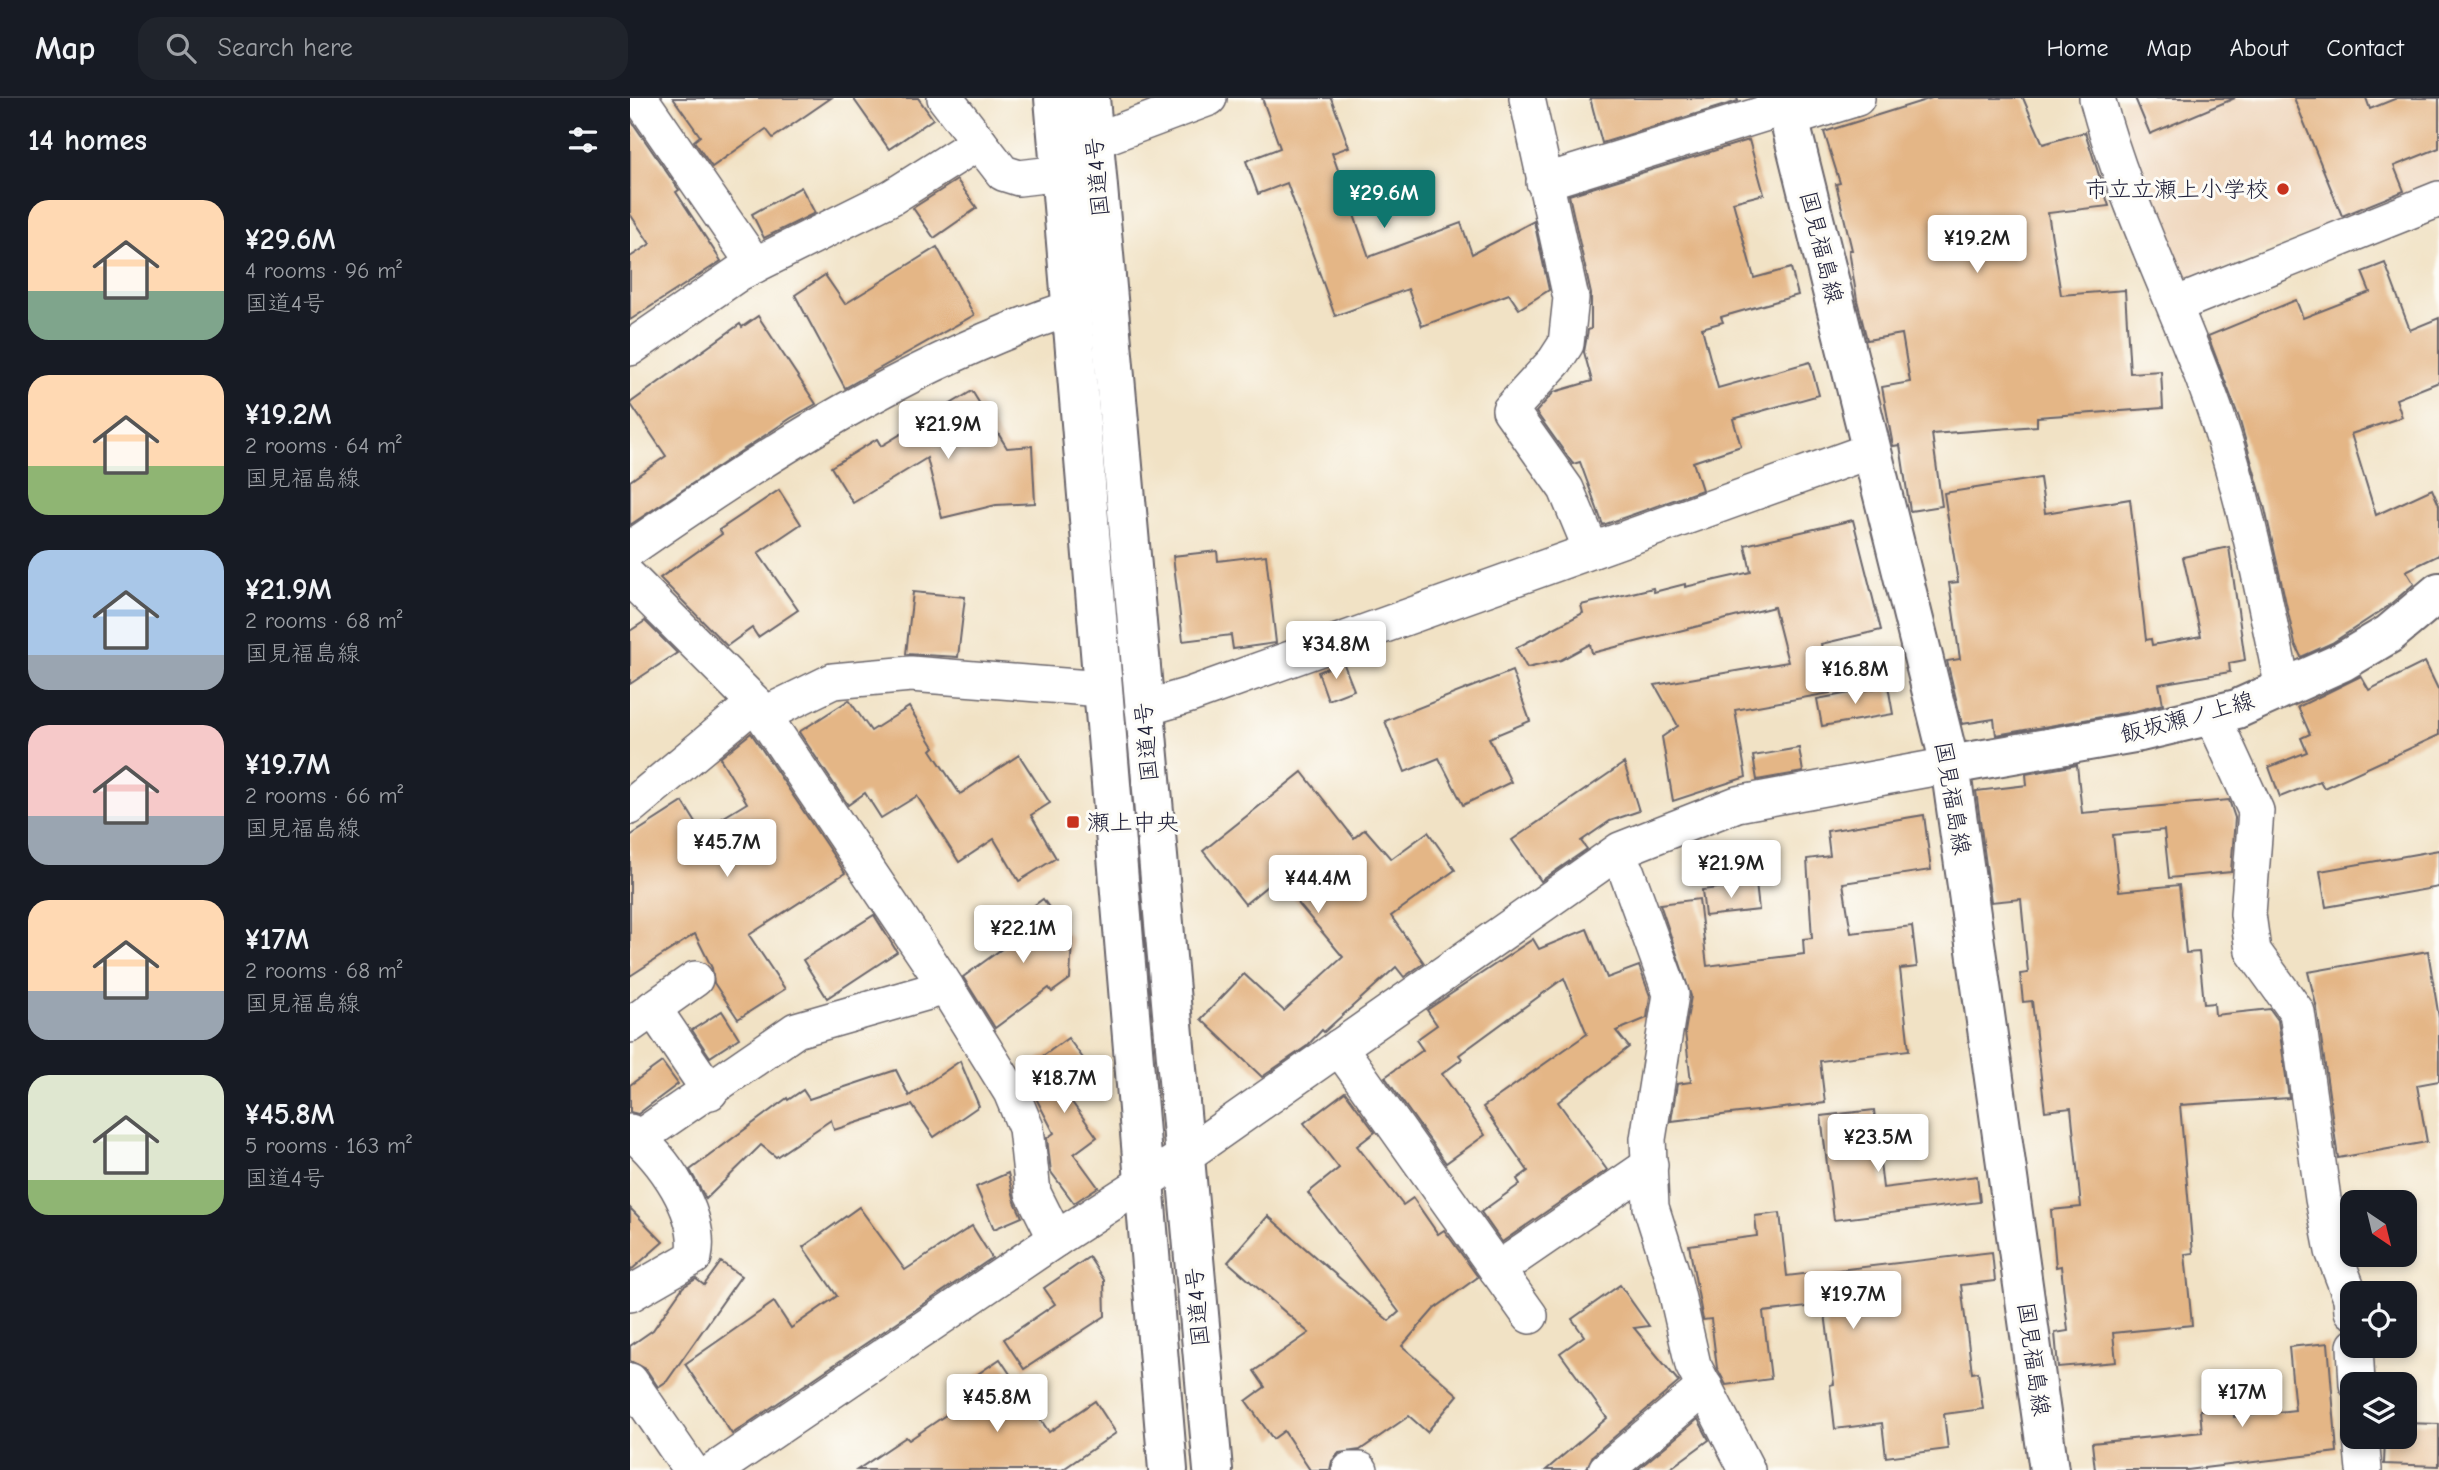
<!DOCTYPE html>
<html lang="en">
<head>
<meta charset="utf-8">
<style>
  body { margin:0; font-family:"Comic Neue","Klee One",sans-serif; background:#20242c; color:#f1f3f6; height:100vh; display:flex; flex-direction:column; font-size:26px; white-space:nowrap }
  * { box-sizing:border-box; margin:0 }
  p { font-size:23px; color:#9ea1a6 }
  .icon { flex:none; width:38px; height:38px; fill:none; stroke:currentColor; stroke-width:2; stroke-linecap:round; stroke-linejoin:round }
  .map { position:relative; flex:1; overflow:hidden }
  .sheet { display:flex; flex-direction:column; background:#171b24; width:630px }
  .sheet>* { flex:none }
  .needle { width:46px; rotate:145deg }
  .buttons { position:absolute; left:1710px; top:1092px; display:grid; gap:14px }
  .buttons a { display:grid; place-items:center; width:77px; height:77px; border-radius:14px; background:#171b24; box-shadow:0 4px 10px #0003; font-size:35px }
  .price { position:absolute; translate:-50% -60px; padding:0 16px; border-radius:7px; background:#fff; color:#222; font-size:23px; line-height:46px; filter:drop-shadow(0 2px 4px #0008) }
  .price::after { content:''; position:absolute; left:50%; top:42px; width:21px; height:16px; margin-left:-10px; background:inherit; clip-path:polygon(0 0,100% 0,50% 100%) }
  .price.on { background:#0f766e; color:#fff }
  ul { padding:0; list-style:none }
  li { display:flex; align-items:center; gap:21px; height:175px; padding:0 28px }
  li span { display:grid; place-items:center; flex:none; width:196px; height:140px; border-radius:21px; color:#555 }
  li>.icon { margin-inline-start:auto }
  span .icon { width:84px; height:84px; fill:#fffc; stroke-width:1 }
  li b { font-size:30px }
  h2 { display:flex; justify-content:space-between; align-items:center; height:84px; padding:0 28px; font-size:30px }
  header { display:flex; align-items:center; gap:42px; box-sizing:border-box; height:98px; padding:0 35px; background:#171b24; border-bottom:2px solid #363941 }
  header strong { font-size:33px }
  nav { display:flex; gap:38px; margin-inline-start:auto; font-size:24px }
  .search { width:490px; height:63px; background:#20242c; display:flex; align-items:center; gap:18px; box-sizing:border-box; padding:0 24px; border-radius:21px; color:#9ea1a6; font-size:26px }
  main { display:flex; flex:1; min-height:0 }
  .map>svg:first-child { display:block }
</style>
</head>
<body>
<header>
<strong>Map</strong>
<div class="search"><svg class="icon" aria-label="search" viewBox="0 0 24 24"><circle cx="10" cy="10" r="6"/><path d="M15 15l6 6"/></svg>Search here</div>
<nav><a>Home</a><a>Map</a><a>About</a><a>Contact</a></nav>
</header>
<main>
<section class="sheet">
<h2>14 homes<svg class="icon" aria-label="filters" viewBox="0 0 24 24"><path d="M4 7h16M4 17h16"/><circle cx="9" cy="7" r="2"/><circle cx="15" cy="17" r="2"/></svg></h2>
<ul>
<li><span style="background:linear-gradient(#ffd9b3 65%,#7fa58c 0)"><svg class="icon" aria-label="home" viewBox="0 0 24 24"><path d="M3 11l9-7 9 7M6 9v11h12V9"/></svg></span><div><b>¥29.6M</b><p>4 rooms · 96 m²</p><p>国道4号</p></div></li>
<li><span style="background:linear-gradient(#ffd9b3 65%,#8fb573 0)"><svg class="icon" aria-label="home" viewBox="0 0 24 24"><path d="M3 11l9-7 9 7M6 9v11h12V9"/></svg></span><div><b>¥19.2M</b><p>2 rooms · 64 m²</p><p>国見福島線</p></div></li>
<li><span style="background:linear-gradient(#a9c7e8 75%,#9aa5b1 0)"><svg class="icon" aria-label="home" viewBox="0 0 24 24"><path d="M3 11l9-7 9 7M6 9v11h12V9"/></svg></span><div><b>¥21.9M</b><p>2 rooms · 68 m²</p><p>国見福島線</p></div></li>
<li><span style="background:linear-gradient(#f6c9c9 65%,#9aa5b1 0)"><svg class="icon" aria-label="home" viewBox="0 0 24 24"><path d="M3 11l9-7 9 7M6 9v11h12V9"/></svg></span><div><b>¥19.7M</b><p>2 rooms · 66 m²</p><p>国見福島線</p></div></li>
<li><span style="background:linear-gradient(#ffd9b3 65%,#9aa5b1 0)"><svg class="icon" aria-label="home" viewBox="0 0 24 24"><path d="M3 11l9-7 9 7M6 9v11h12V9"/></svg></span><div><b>¥17M</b><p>2 rooms · 68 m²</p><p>国見福島線</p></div></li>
<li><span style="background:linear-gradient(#dfe7d0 75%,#8fb573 0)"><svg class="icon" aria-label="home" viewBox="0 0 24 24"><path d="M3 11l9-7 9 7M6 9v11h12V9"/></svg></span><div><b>¥45.8M</b><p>5 rooms · 163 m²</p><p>国道4号</p></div></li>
</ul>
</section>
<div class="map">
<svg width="1809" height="1372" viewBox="0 0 1809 1372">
  <rect width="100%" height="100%" fill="#fdfcf7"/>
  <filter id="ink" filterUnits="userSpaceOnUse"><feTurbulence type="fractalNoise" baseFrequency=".0143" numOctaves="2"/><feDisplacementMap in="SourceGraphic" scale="14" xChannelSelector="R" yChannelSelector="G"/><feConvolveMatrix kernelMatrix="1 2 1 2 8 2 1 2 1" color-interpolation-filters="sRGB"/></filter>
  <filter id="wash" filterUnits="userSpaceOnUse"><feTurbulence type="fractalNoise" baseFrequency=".00686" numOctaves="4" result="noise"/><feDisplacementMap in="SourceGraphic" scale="28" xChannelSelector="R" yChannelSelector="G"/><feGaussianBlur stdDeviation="1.57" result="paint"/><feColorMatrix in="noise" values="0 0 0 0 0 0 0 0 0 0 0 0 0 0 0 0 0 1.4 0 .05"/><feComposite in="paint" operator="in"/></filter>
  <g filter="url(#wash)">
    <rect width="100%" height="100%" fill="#f1e2c5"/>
    <path fill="#efd6bc" d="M1491,0h318v83l-258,103 -43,-112 -14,-47z"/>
    <g id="blocks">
      <g fill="#e4b686">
        <path d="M43,0h158l-58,40 -7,-9 -54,38 -18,-26 6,-5z"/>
        <path d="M223,0h65l15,21 -44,30z"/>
        <path d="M632,0h69l18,49 -17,6 37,104 92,-34 11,31 62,-33 15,69 -30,19 -10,-15 -87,32 -14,-37 -73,27 -48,-133 -29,11 -12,-33 34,-13z"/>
        <path d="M960,0h147l1,3 -136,42z"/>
        <path d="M1302,0h91l20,46 42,-12 24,74 -61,7 13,82 64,-5 5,83 31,-2 2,37 -126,9v9l-105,8 10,72 -32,5 -10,-66 -7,1 -11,-59 28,-5 -8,-48 -35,6 -10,-40 -8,-50h3l-16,-66 4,-1 -16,-51z"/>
        <path d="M1505,0h100l-85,36z"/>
        <path d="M1664,0h72l4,11 27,-11h42v50l-45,18 10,25 -62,25z"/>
        <path d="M0,21l49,71 -3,2 45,69 -91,59v-63l20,-13 -20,-30z"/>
        <path d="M1119,42l15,54 -31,8 21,76 37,-10 7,27 -77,22 2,5 -21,6 16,60 92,-26 9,33 -86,24 8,27 -48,16 9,28 -99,35 -23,-63 -7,2 -37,-52 18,-20 38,-11 -8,-29 4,-22 3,-1v-35l-22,-99z"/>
        <path d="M327,82l20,28 -43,30 -21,-30z"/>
        <path d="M171,89l14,26 -51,25 -12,-24z"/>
        <path d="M307,149l37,68 -129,73 -50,-93 30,-20 20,29z"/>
        <path d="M1755,165l25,67 29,-12v64l-43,17 6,18 -51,17 25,81 56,-26 7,16v50l-33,16 8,13 -27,23 -55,36 -31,14 -6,-13 -30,-135 -26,-91 -31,-82 88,-36 7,18 67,-26 -8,-20z"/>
        <path d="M128,218l58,88 -25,14 -161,107v-44l36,-25 -36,-53 110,-79 2,3z"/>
        <path d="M342,293l35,57 25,-2 3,57 -39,2 -54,13 -15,-60 -74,45 -22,-36 46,-28 4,7z"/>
        <path d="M1410,380l5,35 85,-14 16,141 5,-1 1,6 49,-9 -18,-79 46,-10 16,113 -16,3 1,9 -71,12 4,20 -27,7 -140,24 -2,-16 -32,5 -15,-63 13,-2 -11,-76 9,-1 -14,-89z"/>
        <path d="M149,392l22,34 -43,29 40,57 -40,27 -6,-9 -25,18 -67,-68 62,-44 -3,-4z"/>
        <path d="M1223,422l28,110 -60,14 9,49 -95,17 11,67 -73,24 -11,-64 16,-11 -23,-41 133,-23 -14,-55 -182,46 -2,-9 -29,16 -34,8 -11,-20 67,-35 -2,-8 72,-17 1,4 31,-8v3l66,-15 -6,-27z"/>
        <path d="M587,453l1,10 48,-6 10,88 -43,6 -2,-14 -48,6 -10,-85z"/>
        <path d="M283,494l52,5 -7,60 -52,-3z"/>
        <path d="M15,523l32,32 -47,31v-53z"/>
        <path d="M713,564l11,28 -26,10 -10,-28z"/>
        <path d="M1795,564l14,29v44l-115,53 -4,-7 -40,16 -11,-30 38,-15 -6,-14 9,-4 -12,-27 63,-31 8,14z"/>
        <path d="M882,573l18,50 -41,17 22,44 -48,23 -24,-47 -34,14 -20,-51z"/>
        <path d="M1258,588l5,28 -71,12 -5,-27z"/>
        <path d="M219,602l22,31 38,-24 25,40 -3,3 29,44 59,-39 31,48 -19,12 25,43 -37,23 -25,-42 -35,23 -42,-66 -36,22 -16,-25 -17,12 -49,-73z"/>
        <path d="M121,635l94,140 -96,62 36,54 -47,30 -24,-36 -2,-15 -17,-34 -65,42v-140l53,-34 18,29 46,-28 -27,-45z"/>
        <path d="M1169,650l4,24 -46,8 -4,-24z"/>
        <path d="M994,665l15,48 -29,10 -29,20 6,8 -46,32 -29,-41z"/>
        <path d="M1447,667l5,48 147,-13 6,18 -4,54 -62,6 -5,-48 -51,5 6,56 60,-6 7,68 13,-1 5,52 10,-1 1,12 55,-6 8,11 11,78 -109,7 13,148 -8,1 7,71 -79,8 3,29 -58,5 -3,-34 13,-2 -7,-65 -5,1 -5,-57 30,-3 -10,-99 -26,3 -13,-110 -9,1 -3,-28 8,-1 -7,-74 -30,3 -15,-111 51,-6 -1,-11z"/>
        <path d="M672,674l52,66 11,-9 26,30 37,-27 27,38 -64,46 33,47 -20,14 -8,-10 -72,65 -2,-2 -15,16 -45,31 -61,-58 43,-45 40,37 59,-54 -66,-79 -32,26 -42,-53z"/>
        <path d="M1294,717l7,55 -88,13 8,50 61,-7 5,41 -17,2 9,81 -89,11 5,42 -154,18 6,-37 14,-2 -6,-50 6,-36 -31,-92 39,-5 8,67 97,-12 -1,-15 9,-1 -5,-79 23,-3 -3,-25z"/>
        <path d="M1809,752v37l-113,20 -6,-36z"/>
        <path d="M1126,785l3,27 -54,6 -3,-26z"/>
        <path d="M413,801l29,40 -2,40 -18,13 -3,-4 -54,40 -32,-51 51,-37 -10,-13z"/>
        <path d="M244,817l23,37 -70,46 -24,-38z"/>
        <path d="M957,831l20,49 32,-12 11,30 -3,22 -31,13 13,16 -71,55 49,68 -105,72 -21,-30 39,-28 -3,-5 11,-8 -45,-64 104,-73 -23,-56 -105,77 3,4 -20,15 43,61 -39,28 -61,-86 38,-27 -7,-10 21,-15 -10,-15 106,-71 6,10z"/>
        <path d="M1798,853l11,67v63l-22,4 10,57 -89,16 -21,-149 -9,-37z"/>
        <path d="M92,913l17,27 -29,19 -18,-27z"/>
        <path d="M438,940l26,35 -28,21 31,43 -23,17 24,33 -24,16 -23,-31 -4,-34 7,-5 -32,-62z"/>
        <path d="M330,963l19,45 -45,31 -22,-32 -78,25 -3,-10 -55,37 -15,-12 -55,54 -16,-29 97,-72 1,2 15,-10 6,9 87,-29 13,26z"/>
        <path d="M32,964l16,22 -40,30 -8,-2v-27z"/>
        <path d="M715,994l30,40 -18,14 46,59 10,-7 25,36 6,-4 34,47 -44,32 -32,37 56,49 -31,37 -18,-16 -49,34 -21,3 -7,8 -2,9h-20l-26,-39 -11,8 -27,-38 19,-14 -11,-16 55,-38 -81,-71 40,-46 121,105 10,-9 -91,-119 31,-25 -35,-45z"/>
        <path d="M1244,1012l9,78 94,-12 3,26 -146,18 -13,-104z"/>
        <path d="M378,1075l7,29 7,15 -28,12 -18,-42z"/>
        <path d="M229,1109l46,63 67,-44 20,32 -260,176 -47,-70 89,-62 17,26 46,-32 -34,-49z"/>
        <path d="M0,1110l33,34 -33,29z"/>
        <path d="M1150,1115l7,63 205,-24 3,29 -34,4 11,88 6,-1 5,37 -39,5 4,35 -62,8 -4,-34 -47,6 -5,-44 4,-1 -10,-79 -61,7 8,67 -45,6 -9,-17 -6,-49 -8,1 -14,-75 68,-9 -2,-20z"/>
        <path d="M459,1159l15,23 1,36 -81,53 -20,-30 51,-35 -11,-16z"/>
        <path d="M91,1164l20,14 -74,105 -9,6 -12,-18 -16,-8v-15l23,-16 30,-43 13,-8 8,6z"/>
        <path d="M990,1187l29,41 -15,2 45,54 -86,73 -7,15h-40l61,-52 -47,-65 24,-17 -12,-17z"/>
        <path d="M1698,1245l9,109 -150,18h-92l-3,-27 110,-11 -2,-22 33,-3 1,10 61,-7 -6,-63z"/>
        <path d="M370,1261l49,73 46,-31 21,32 -54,37h-205l49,-33 3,3 72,-49 -9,-13z"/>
        <path d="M1068,1321l11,21 -41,30h-31z"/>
        <path d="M1774,1325l35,1v42l-55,-2 1,-27h19z"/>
      </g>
    </g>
  </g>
  <g filter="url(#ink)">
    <use href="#blocks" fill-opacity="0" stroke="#6a656b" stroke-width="2"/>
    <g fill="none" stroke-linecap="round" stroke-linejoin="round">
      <defs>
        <g id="street">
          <path d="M10,0l115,167"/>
          <path d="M315,0l58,75 16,5 42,-5"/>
          <path d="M897,0l44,200 -5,46 -11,17 -45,49 56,79 25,60"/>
          <path d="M1467,0c28,107 82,208 118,313 31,91 49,184 68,278"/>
          <path d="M1160,21l67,-21"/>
          <path d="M464,43l115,-43"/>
          <path d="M914,84l242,-75"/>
          <path d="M1545,207l264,-106"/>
          <path d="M0,250l109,-75 153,-76 87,-55"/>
          <path d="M0,451c138,-96 281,-188 441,-241"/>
          <path d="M0,480l125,125 186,276 70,113 15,36 7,65 23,46"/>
          <path d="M513,611l47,-14 682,-245"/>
          <path d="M133,617l70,-34 78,-7 191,15"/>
          <path d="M1582,617l44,96 -8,103 5,37 44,61 26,187 10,52 18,47 1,13"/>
          <path d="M0,709l125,-104"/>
          <path d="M986,756l11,19 44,121 -23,145 3,68 22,70 20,88 54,105"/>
          <path d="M23,910l57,84"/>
          <path d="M0,927l65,-46"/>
          <path d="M709,949l191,269"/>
          <path d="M0,1034c33,24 73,83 64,125l-64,37"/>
          <path d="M9,1040l157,-108 150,-43"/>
          <path d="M867,1172l153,-105"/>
          <path d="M1725,1248l2,38"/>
          <path d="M0,1283l61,89"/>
          <path d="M1731,1339l3,33"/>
          <path d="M85,1372l341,-231 127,-82 437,-307 117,-46 213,-39"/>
          <path d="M720,1372h10"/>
          <path d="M976,1372l99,-83"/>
        </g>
        <g id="secondary">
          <path d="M1154,0l166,667 99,705"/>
          <path d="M1320,667l190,-33 97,-23 105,-47 47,-28 50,-42"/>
        </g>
        <g id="highway">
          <path d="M424,0l114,1372"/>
          <path d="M460,0l123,1372"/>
        </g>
      </defs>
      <use href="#street" stroke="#6a656b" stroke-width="38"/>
      <use href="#secondary" stroke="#6a656b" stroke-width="42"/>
      <use href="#highway" stroke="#6a656b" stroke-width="42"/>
      <use href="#street" stroke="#fff" stroke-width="35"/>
      <use href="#secondary" stroke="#fff" stroke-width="38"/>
      <use href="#highway" stroke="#fff" stroke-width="38"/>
    </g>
  </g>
  <g fill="#c8321e" stroke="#fdfcf7" stroke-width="2.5">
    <circle cx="1653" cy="91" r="7"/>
    <rect x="436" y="717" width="14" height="14" rx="3.5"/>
  </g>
  <g text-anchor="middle" stroke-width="6" stroke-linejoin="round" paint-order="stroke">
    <g font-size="23" fill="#22223b" stroke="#fdfcf7">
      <text transform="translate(467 79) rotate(-95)" y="8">国道4号</text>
      <text transform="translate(1192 149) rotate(76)" y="8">国見福島線</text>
      <text transform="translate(1557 619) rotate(-15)" y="8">飯坂瀬ノ上線</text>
      <text transform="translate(516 644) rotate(-95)" y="8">国道4号</text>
      <text transform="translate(1323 700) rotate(80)" y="8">国見福島線</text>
      <text transform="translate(567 1209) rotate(-95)" y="8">国道4号</text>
      <text transform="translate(1404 1261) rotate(82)" y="8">国見福島線</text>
    </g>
    <g font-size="23" fill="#22223b" stroke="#fdfcf7" text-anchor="end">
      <text x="1639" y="99">市立立瀬上小学校</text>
      <text x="457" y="732" text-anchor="start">瀬上中央</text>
    </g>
  </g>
</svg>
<div class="buttons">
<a><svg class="needle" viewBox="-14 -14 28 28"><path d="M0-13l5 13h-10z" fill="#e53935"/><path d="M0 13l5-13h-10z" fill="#9ea1a6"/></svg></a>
<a><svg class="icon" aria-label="locate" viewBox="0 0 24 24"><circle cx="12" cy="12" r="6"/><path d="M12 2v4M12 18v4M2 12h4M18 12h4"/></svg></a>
<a><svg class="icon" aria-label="layers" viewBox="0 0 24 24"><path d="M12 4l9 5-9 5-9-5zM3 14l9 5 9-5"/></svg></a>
</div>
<b class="price on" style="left:754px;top:132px">¥29.6M</b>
<b class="price" style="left:1347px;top:177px">¥19.2M</b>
<b class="price" style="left:318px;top:363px">¥21.9M</b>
<b class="price" style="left:706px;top:583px">¥34.8M</b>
<b class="price" style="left:1225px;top:608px">¥16.8M</b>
<b class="price" style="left:97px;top:781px">¥45.7M</b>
<b class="price" style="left:1101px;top:802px">¥21.9M</b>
<b class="price" style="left:688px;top:817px">¥44.4M</b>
<b class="price" style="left:393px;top:867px">¥22.1M</b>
<b class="price" style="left:434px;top:1017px">¥18.7M</b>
<b class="price" style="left:1248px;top:1076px">¥23.5M</b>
<b class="price" style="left:1223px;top:1233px">¥19.7M</b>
<b class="price" style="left:1612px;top:1331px">¥17M</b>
<b class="price" style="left:367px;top:1336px">¥45.8M</b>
</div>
</main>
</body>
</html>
